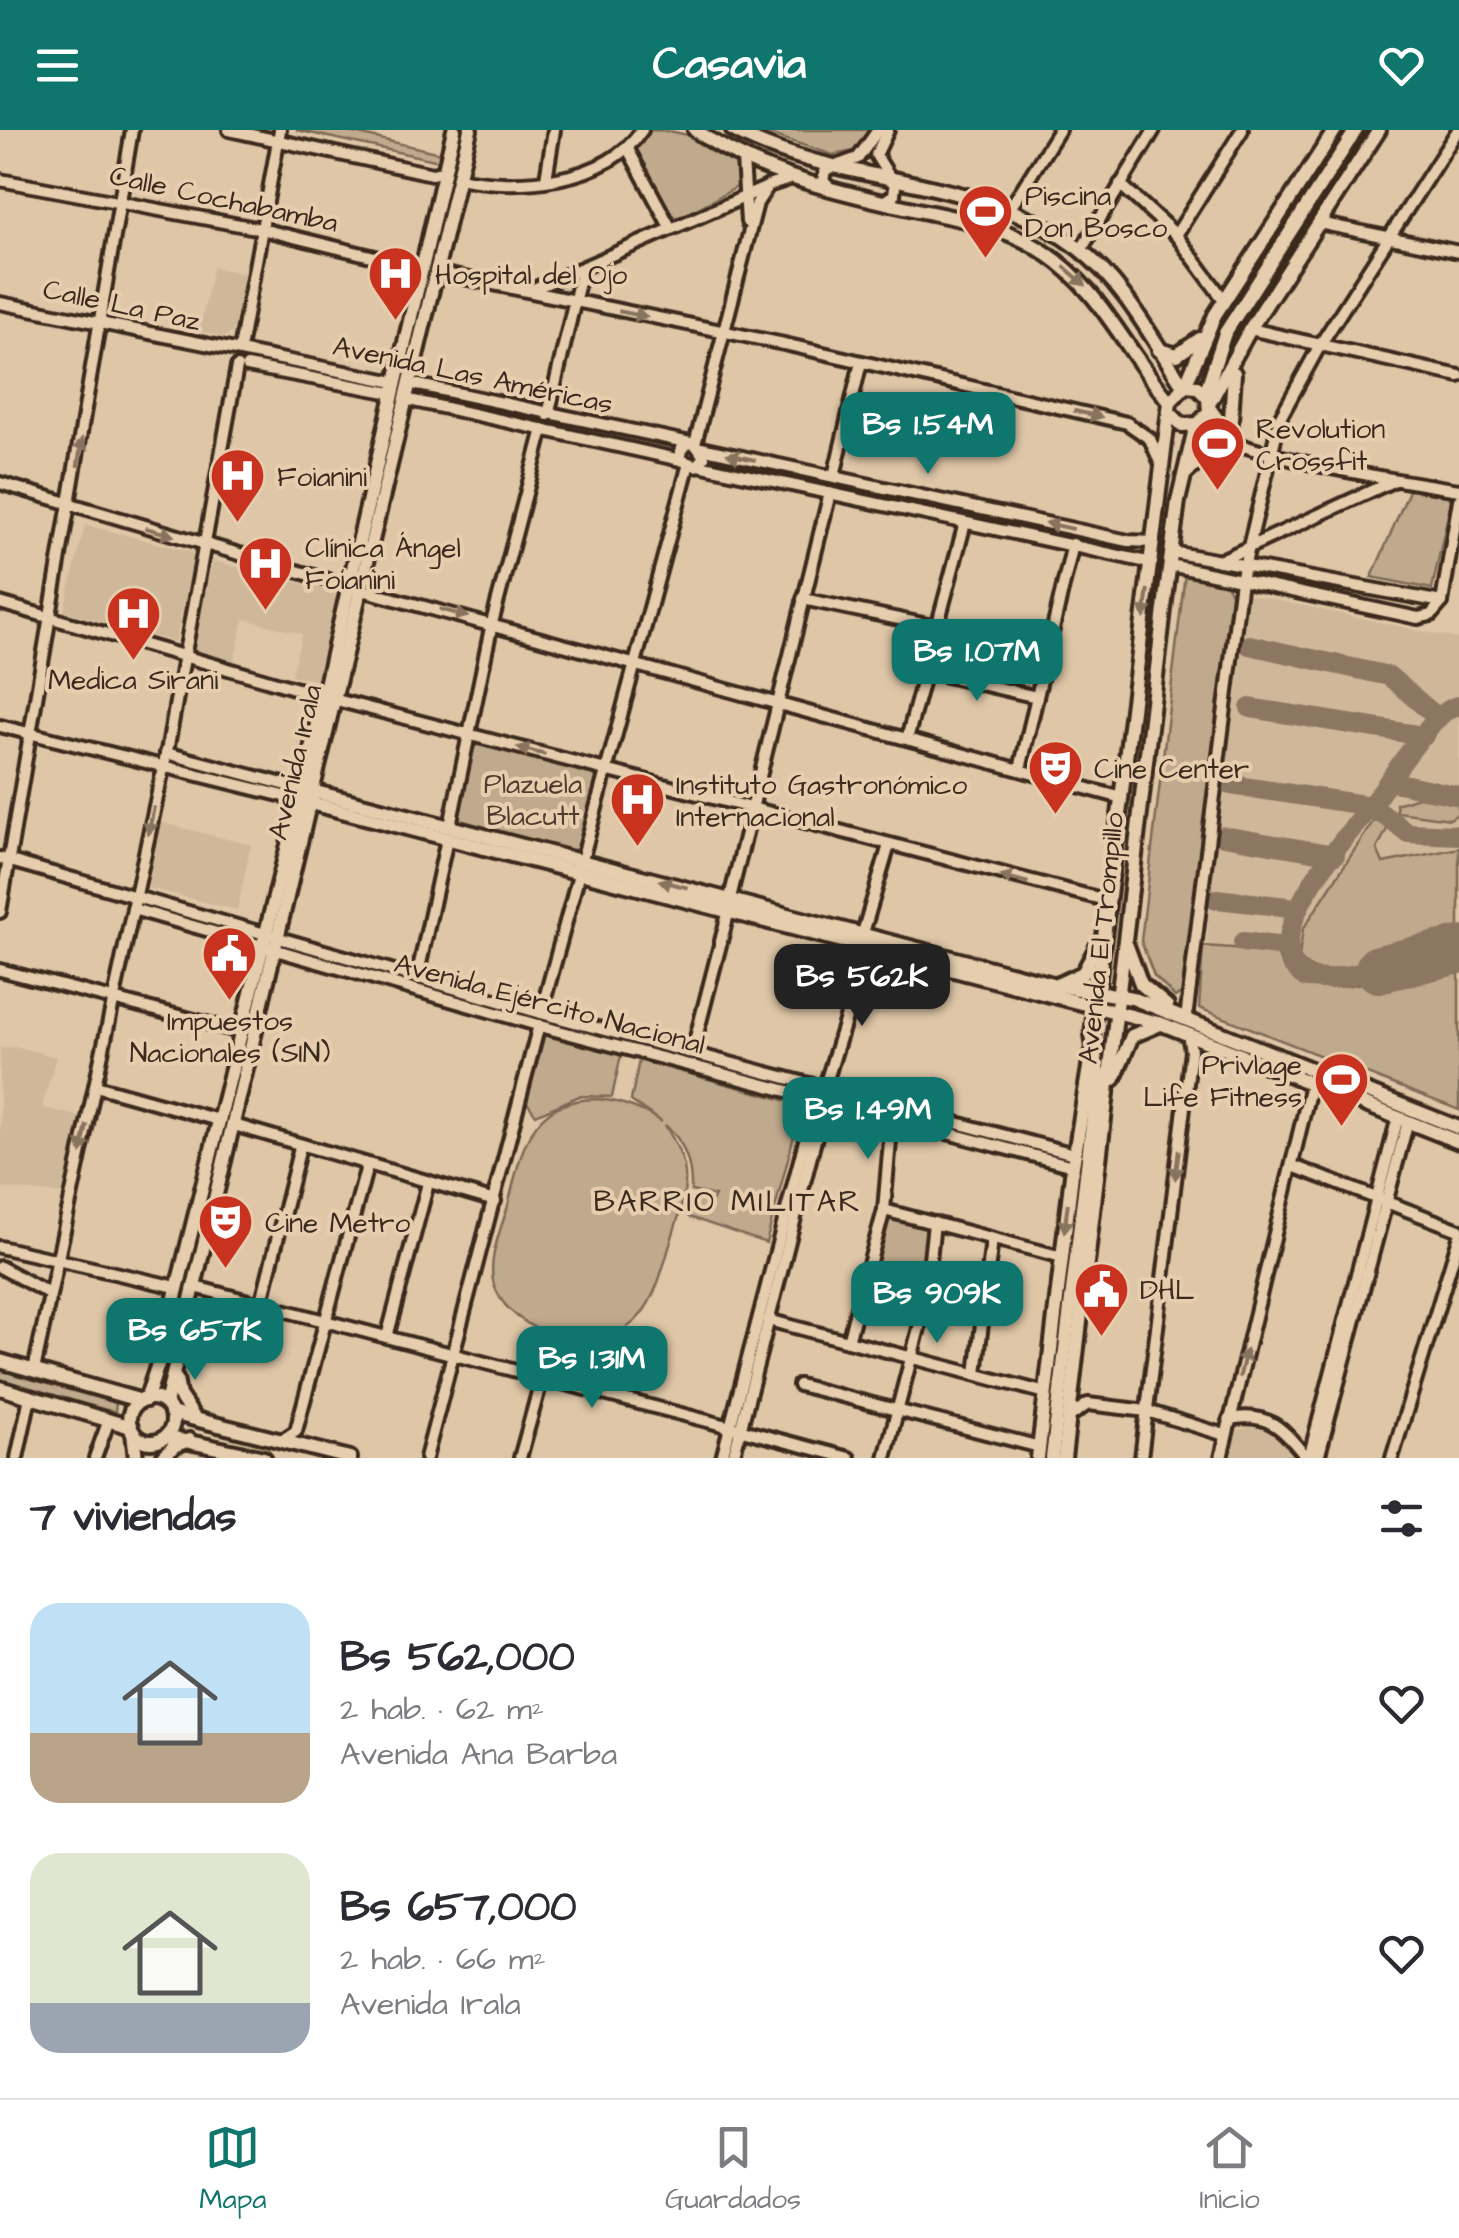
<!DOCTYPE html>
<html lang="es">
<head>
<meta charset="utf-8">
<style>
  body { margin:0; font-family:"Architects Daughter",sans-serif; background:#f2f2f3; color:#2b2b33; height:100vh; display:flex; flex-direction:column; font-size:38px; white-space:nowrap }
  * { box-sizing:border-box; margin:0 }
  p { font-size:32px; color:#7c7c81 }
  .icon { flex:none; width:55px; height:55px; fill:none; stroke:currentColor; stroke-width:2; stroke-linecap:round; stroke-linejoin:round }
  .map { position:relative; height:1328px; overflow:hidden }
  .drawer { display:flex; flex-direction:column; background:#fff; flex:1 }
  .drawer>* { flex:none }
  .price { position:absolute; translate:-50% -85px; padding:0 22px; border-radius:20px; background:#0f766e; color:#fff; font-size:32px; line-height:65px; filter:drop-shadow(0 2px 5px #0008) }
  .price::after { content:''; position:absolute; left:50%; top:60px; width:30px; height:22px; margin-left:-15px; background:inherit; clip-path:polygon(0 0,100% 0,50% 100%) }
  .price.on { background:#222; color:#fff }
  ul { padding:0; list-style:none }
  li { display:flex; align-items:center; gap:30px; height:250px; padding:0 30px }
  li span { display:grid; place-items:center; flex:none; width:280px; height:200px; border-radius:30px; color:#555 }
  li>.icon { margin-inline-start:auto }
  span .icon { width:120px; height:120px; fill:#fffc; stroke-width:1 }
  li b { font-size:42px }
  h2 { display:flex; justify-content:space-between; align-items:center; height:120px; padding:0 30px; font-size:42px }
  header { display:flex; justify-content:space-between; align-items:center; height:130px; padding:0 30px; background:#0f766e; color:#fff; font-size:45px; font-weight:700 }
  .dock { display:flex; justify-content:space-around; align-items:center; height:140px; border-top:2px solid #e1e1e2; background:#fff; font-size:28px; color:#7c7c81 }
  .dock a { display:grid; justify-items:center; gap:5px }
  .dock .on { color:#0f766e }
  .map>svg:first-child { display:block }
</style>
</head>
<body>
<header><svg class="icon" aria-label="menu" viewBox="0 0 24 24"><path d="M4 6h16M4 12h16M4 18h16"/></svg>Casavia<svg class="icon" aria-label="heart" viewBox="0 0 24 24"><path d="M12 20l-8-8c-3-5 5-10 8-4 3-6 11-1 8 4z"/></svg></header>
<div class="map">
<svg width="1459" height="1328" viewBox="0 0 1459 1328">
  <rect width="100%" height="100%" fill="#dec6a7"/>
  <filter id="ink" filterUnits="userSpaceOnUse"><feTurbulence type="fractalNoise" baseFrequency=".01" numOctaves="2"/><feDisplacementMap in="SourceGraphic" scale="20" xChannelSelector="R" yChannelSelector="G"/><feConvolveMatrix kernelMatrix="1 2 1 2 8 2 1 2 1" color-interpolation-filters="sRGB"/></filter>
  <g filter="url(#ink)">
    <g fill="#cfb89a">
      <path d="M213,137l32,7 -12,58 -9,5 -25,-6z"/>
      <path d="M85,395l107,27 2,7 -19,83 -111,-31z"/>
      <path d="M213,431l121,31 3,8 -7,41 -14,40 -25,-6 11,-41 -58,-15 -11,47 -41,-10 -3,-7z"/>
      <path d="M1247,464l212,45v471l-259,-102 22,-230z"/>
      <path d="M159,692l92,23 -14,65 -89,-22z"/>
      <path d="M18,917l38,10 -14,50 38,10 -17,77 -63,-6v-140z"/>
      <path d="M1252,1297l25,7 15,13 2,11h-63l5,-28z"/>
    </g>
    <g fill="#c0aa8e" stroke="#7e6a56" stroke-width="2.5">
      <path d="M296,0h45l99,23 -1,8z"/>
      <path d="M647,0c31,0 75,9 92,39l-2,18 -56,30h-11l-36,-67z"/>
      <path d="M757,0h113l-16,21 -21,4z"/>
      <path d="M433,261l246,53 -2,13 -247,-54z"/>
      <path d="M706,321l203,44 -3,12 -203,-44z"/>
      <path d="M1411,356l35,7 5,7 -19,89 -60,-12z"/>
      <path d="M927,369l201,44 -2,9 -201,-42z"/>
      <path d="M1185,443l39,8 7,12 -46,399 -10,5 -21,-21 -13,-35z"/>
      <path d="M481,612l113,30 3,10 -20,67 -6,2 -115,-32 16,-70z"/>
      <path d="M1418,667l39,6 2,10 -9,6 -53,-7 -1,-8z"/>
      <path d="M1374,690l9,1 4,8 -10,20 6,14 76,-15v82l-88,19 2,12c-25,6 -56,21 -74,-4l4,-28z"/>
      <path d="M1203,816l74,5c12,51 62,36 100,29l4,10 78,-18v138l-260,-102z"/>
      <path d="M541,904l80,21 -9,42 -33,-1 -43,19 -11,-15z"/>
      <path d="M639,930l163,45 -36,138 -77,-26 6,-20 17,5 3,-6 -24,-5c1,-24 -6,-50 -26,-66 7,12 16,27 19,41 5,26 -6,51 -13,75 -17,58 -28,104 -101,97 -28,-2 -63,-22 -74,-48 -11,-23 4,-59 11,-81 6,-22 10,-46 19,-66 26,-59 92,-50 136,-21l-31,-21z"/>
      <path d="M887,1087l43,11 -7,59 -51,-15z"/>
      <path d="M574,1216l37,10 -7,27 -37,-9z"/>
      <path d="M0,1239l116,34 -1,9 -115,-30z"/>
    </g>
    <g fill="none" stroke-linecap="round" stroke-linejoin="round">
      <path stroke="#725f4c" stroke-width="2.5" d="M1228,217l140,-217"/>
      <g stroke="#8c7862" stroke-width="20">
        <path d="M1249,515l140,31 49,42"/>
        <path d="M1250,578l174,28"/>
        <path d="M1389,651l70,15"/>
        <path d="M1231,655l140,21 37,27 51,2"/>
        <path d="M1223,706l112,19"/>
        <path d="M1216,769l82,9"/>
        <path d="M1243,812l42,5"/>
        <path d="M1379,839l-50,10 -23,-1c-58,-38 45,-145 72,-182 14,-19 60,-91 81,-90"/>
      </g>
      <path stroke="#8c7862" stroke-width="48" d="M1379,839l80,-19"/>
      <defs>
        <g id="minor">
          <path d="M229,0l203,44 13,-3"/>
          <path d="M628,19l42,78"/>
          <path d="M743,29l4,63"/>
          <path d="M459,48c57,12 147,6 183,-48"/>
          <path d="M546,49l8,-49"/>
          <path d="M0,50l261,49 159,39"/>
          <path d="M1120,54l56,51 48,65"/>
          <path d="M830,58l-7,-7 2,-11 33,-12 20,-28"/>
          <path d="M883,72l11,-7 1,-9 -19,-31 12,-25"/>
          <path d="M1009,80l50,-80"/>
          <path d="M1319,93l140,29"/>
          <path d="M1176,105l66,-105"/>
          <path d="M1081,120l73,-120"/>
          <path d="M435,142l349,72 343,79 23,16 11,25"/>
          <path d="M529,161l236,-103"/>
          <path d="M0,173l395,79"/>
          <path d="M1250,199l209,47"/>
          <path d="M240,219l40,-219"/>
          <path d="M247,236l145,27"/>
          <path d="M409,253l286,61 9,13 -8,9 -15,-6 -1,-9 7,-7"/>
          <path d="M405,269l276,61"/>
          <path d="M1209,276l23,32"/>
          <path d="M548,285l34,-146"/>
          <path d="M1198,294c37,33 205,57 261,66"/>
          <path d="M695,314l62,-241 11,-17 24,-8"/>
          <path d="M701,318l427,93 26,1"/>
          <path d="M699,335l453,98"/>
          <path d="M834,346l27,-114"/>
          <path d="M0,353l344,102 778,213"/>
          <path d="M1172,422l270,50"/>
          <path d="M1219,431l176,-81"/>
          <path d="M1170,435l248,53 13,-3 11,-13"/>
          <path d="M803,469l244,51"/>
          <path d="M1442,472l17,-102"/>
          <path d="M0,473l325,94 784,204"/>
          <path d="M925,541l112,26"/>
          <path d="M0,596l300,74"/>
          <path d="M907,609l58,-216"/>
          <path d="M166,623l136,36"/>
          <path d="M1020,639l53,-225"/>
          <path d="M450,696l42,-203 51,-194"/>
          <path d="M0,728l548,157 526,139"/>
          <path d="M582,730l106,-393"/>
          <path d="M730,768l100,-405"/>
          <path d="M133,779l422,121 518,136"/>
          <path d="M0,782l132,-782"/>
          <path d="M863,803l26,-88"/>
          <path d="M0,840l241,62"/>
          <path d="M417,848l30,-139"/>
          <path d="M541,883l38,-139"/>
          <path d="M1186,889l55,-439 39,-162 40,-73 138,-215"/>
          <path d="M692,923l36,-139"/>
          <path d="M96,956l122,34"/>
          <path d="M234,995l261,76"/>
          <path d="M1293,1036l166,64"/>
          <path d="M884,1080l178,47"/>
          <path d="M0,1117l176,40"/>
          <path d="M0,1137l50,27"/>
          <path d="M195,1157l654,171"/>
          <path d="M261,1175l39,-158"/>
          <path d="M768,1190l278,73"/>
          <path d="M387,1207l41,-154"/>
          <path d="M848,1211l36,-131 8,-92"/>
          <path d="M34,1240l134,-624 69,-379"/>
          <path d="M976,1244l16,-135"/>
          <path d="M799,1255l241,62"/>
          <path d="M1070,1286l18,-12 59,7 78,24"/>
          <path d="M1229,1289c40,-8 54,10 78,39"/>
          <path d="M281,1311l15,-10 71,-265"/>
          <path d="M17,1328l13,-61"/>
          <path d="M95,1328l14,-38"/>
          <path d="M426,1328l113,-433"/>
          <path d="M520,1328l22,-80"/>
          <path d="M722,1328l90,-344 9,-14"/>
          <path d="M733,1328l88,-341v-18l46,-149"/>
          <path d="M885,1328l40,-153 9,-82"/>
          <path d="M1141,1328l50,-407 -3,-17"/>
          <path d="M1221,1328l90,-374"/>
          <path d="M1309,1328l89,-341"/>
          <path d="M1318,1328l90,-337"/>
          <path d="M1392,1328l67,-220"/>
        </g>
        <g id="major">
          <path d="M695,0c67,47 149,63 227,81 43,9 85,16 122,41 59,39 81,99 126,150"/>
          <path d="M733,0c107,58 246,42 345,118 45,34 75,92 106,139"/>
          <path d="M1159,220l18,5 23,-16"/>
          <path d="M1185,256l30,-71 120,-185"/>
          <path d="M1205,264l20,-61 131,-203"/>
          <path d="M1209,274l41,-75 129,-199"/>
          <path d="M1230,305l4,-62"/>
          <path d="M1185,344l21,-19 34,-9"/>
          <path d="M308,660l748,195 76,13 327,130"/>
          <path d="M303,671l859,223 297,118"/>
          <path d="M1127,816l14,38 26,22"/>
          <path d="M1057,855l26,-12 15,-28"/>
          <path d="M1114,949l18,-43 26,-11"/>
          <path d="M0,1231l142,40"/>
          <path d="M176,1249l3,16 14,21"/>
          <path d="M0,1258l131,39"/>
          <circle cx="151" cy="1290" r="22"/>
          <path d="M146,1270l13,-39 143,-572 152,-659"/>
          <path d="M166,1274l304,-1274"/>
          <path d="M171,1283l179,45"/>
          <path d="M133,1302l3,26"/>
          <path d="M166,1307l98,21"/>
          <path d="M163,1328l11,-12 15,-6"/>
          <path d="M1038,1328l35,-292 18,-111"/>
          <path d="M1052,1328l46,-383 -6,-41 78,-632 15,-16 12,1 11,11 1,14 -11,12 -16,1 -10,-10"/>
          <path d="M1064,1328l102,-866 12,-91 18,-76"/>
        </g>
      </defs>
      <use href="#minor" stroke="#3b2a1e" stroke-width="18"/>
      <use href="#major" stroke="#3b2a1e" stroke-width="20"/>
      <use href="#minor" stroke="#e5cdad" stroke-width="10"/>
      <use href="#major" stroke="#e5cdad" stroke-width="12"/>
    </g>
    <defs><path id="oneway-solid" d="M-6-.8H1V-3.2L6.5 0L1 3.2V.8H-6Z" transform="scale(2.5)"/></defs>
    <g fill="#88735e">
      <use href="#oneway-solid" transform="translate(1075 146) rotate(41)"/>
      <use href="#oneway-solid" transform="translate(633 184) rotate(11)"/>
      <use href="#oneway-solid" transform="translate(1088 284) rotate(13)"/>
      <use href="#oneway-solid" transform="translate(80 322) rotate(-81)"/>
      <use href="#oneway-solid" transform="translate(741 327) rotate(-168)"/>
      <use href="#oneway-solid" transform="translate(1059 396) rotate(-168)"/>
      <use href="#oneway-solid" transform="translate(160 402) rotate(16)"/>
      <use href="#oneway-solid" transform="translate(1146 474) rotate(97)"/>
      <use href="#oneway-solid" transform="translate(454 483) rotate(15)"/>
      <use href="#oneway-solid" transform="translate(531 621) rotate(-165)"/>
      <use href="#oneway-solid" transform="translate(151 691) rotate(102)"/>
      <use href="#oneway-solid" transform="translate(1014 749) rotate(-165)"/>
      <use href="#oneway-solid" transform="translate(673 754) rotate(-166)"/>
      <use href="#oneway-solid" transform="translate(84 1009) rotate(102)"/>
      <use href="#oneway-solid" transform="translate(1177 1035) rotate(97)"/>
      <use href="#oneway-solid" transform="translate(1066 1088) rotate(97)"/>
      <use href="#oneway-solid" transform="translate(1243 1233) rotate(-76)"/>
    </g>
  </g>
  <defs>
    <symbol id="stadium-pin" viewBox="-11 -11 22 30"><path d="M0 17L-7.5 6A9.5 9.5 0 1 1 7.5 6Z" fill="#c8321e" stroke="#e5cdad"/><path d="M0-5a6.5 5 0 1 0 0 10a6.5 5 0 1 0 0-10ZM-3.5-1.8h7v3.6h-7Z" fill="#fff"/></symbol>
    <symbol id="hospital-pin" viewBox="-11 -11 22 30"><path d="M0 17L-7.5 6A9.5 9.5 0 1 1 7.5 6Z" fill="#c8321e" stroke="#e5cdad"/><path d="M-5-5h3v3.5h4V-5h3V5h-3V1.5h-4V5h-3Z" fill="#fff"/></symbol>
    <symbol id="theatre-pin" viewBox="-11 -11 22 30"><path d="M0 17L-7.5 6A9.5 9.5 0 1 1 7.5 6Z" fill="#c8321e" stroke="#e5cdad"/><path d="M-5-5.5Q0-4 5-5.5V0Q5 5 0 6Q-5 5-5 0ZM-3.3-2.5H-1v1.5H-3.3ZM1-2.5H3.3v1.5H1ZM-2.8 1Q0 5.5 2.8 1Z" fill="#fff"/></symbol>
    <symbol id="civic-pin" viewBox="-11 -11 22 30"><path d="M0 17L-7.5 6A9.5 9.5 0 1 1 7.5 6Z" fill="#c8321e" stroke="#e5cdad"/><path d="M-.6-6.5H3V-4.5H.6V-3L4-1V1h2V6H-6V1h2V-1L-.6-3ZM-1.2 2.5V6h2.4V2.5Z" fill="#fff"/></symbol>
  </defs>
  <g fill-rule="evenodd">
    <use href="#stadium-pin" x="954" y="50" width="63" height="86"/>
    <use href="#hospital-pin" x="364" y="112" width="63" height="86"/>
    <use href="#stadium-pin" x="1186" y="282" width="63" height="86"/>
    <use href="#hospital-pin" x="206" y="314" width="63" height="86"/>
    <use href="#hospital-pin" x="234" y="402" width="63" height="86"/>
    <use href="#hospital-pin" x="102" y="452" width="63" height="86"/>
    <use href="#theatre-pin" x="1024" y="606" width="63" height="86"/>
    <use href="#hospital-pin" x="606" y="638" width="63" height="86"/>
    <use href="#civic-pin" x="198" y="792" width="63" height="86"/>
    <use href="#stadium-pin" x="1310" y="918" width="63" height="86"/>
    <use href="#theatre-pin" x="194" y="1060" width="63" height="86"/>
    <use href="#civic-pin" x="1070" y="1128" width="63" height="86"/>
  </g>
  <g text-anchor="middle" stroke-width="8" stroke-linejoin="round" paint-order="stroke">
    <g font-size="28" fill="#3b2a1e" stroke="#e5cdad" text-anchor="start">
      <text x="1025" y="75">Piscina<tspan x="1025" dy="32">Don Bosco</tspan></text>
      <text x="435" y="154">Hospital del Ojo</text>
      <text x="1256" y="308">Revolution<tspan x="1256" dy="32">Crossfit</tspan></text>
      <text x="277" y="356">Foianini</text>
      <text x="305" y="427">Clínica Ángel<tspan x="305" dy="32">Foianini</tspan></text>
      <text x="133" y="559" text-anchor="middle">Medica Sirani</text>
      <text x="1094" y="648">Cine Center</text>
      <text x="676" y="664">Instituto Gastronómico<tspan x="676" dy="32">Internacional</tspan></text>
      <text x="230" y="900" text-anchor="middle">Impuestos<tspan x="230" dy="32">Nacionales (SIN)</tspan></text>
      <text x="1302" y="944" text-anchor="end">Privlage<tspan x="1302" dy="32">Life Fitness</tspan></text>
      <text x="265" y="1102">Cine Metro</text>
      <text x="1140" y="1169">DHL</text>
    </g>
    <g font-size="28" fill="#3b2a1e" stroke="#e5cdad">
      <text transform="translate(224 68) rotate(12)" y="10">Calle Cochabamba</text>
      <text transform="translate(122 174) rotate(12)" y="10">Calle La Paz</text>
      <text transform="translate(473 244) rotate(12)" y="10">Avenida Las Américas</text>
      <text transform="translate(294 632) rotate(-77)" y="10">Avenida Irala</text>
      <text transform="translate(1100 808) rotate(-84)" y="10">Avenida El Trompillo</text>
      <text transform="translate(550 873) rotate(15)" y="10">Avenida Ejército Nacional</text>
    </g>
    <g font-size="28" fill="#4f3d2f" stroke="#e5cdad">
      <text x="533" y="663">Plazuela<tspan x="533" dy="32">Blacutt</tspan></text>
    </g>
    <g font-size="30" letter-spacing="2.5" fill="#3b2a1e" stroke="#e5cdad">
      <text x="728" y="1081">BARRIO MILITAR</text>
    </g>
  </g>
</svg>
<b class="price" style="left:928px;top:347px">Bs 1.54M</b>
<b class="price" style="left:977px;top:574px">Bs 1.07M</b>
<b class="price on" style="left:862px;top:899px">Bs 562K</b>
<b class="price" style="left:868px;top:1032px">Bs 1.49M</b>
<b class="price" style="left:937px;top:1216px">Bs 909K</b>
<b class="price" style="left:195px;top:1253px">Bs 657K</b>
<b class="price" style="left:592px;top:1281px">Bs 1.31M</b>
</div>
<section class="drawer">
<h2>7 viviendas<svg class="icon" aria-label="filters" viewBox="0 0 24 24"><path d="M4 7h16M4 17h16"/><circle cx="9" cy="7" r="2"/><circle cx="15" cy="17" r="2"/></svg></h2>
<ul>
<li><span style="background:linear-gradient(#bfe0f5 65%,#b9a48a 0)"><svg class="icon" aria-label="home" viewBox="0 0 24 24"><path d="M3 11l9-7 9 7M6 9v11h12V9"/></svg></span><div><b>Bs 562,000</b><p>2 hab. · 62 m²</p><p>Avenida Ana Barba</p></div><svg class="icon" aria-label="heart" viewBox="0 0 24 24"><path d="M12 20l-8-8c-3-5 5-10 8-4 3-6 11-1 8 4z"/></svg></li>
<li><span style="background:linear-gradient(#dfe7d0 75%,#9aa5b1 0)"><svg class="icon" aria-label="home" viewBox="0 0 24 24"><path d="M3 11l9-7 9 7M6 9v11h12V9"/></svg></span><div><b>Bs 657,000</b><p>2 hab. · 66 m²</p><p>Avenida Irala</p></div><svg class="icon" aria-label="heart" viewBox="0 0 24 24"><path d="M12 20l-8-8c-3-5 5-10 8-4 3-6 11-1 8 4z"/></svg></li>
</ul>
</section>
<nav class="dock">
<a class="on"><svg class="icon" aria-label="map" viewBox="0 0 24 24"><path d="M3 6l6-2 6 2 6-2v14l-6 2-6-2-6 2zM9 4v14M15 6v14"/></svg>Mapa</a>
<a><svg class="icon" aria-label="saved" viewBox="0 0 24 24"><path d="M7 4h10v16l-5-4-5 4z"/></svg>Guardados</a>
<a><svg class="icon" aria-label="home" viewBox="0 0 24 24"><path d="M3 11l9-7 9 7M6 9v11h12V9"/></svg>Inicio</a>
</nav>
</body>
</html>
